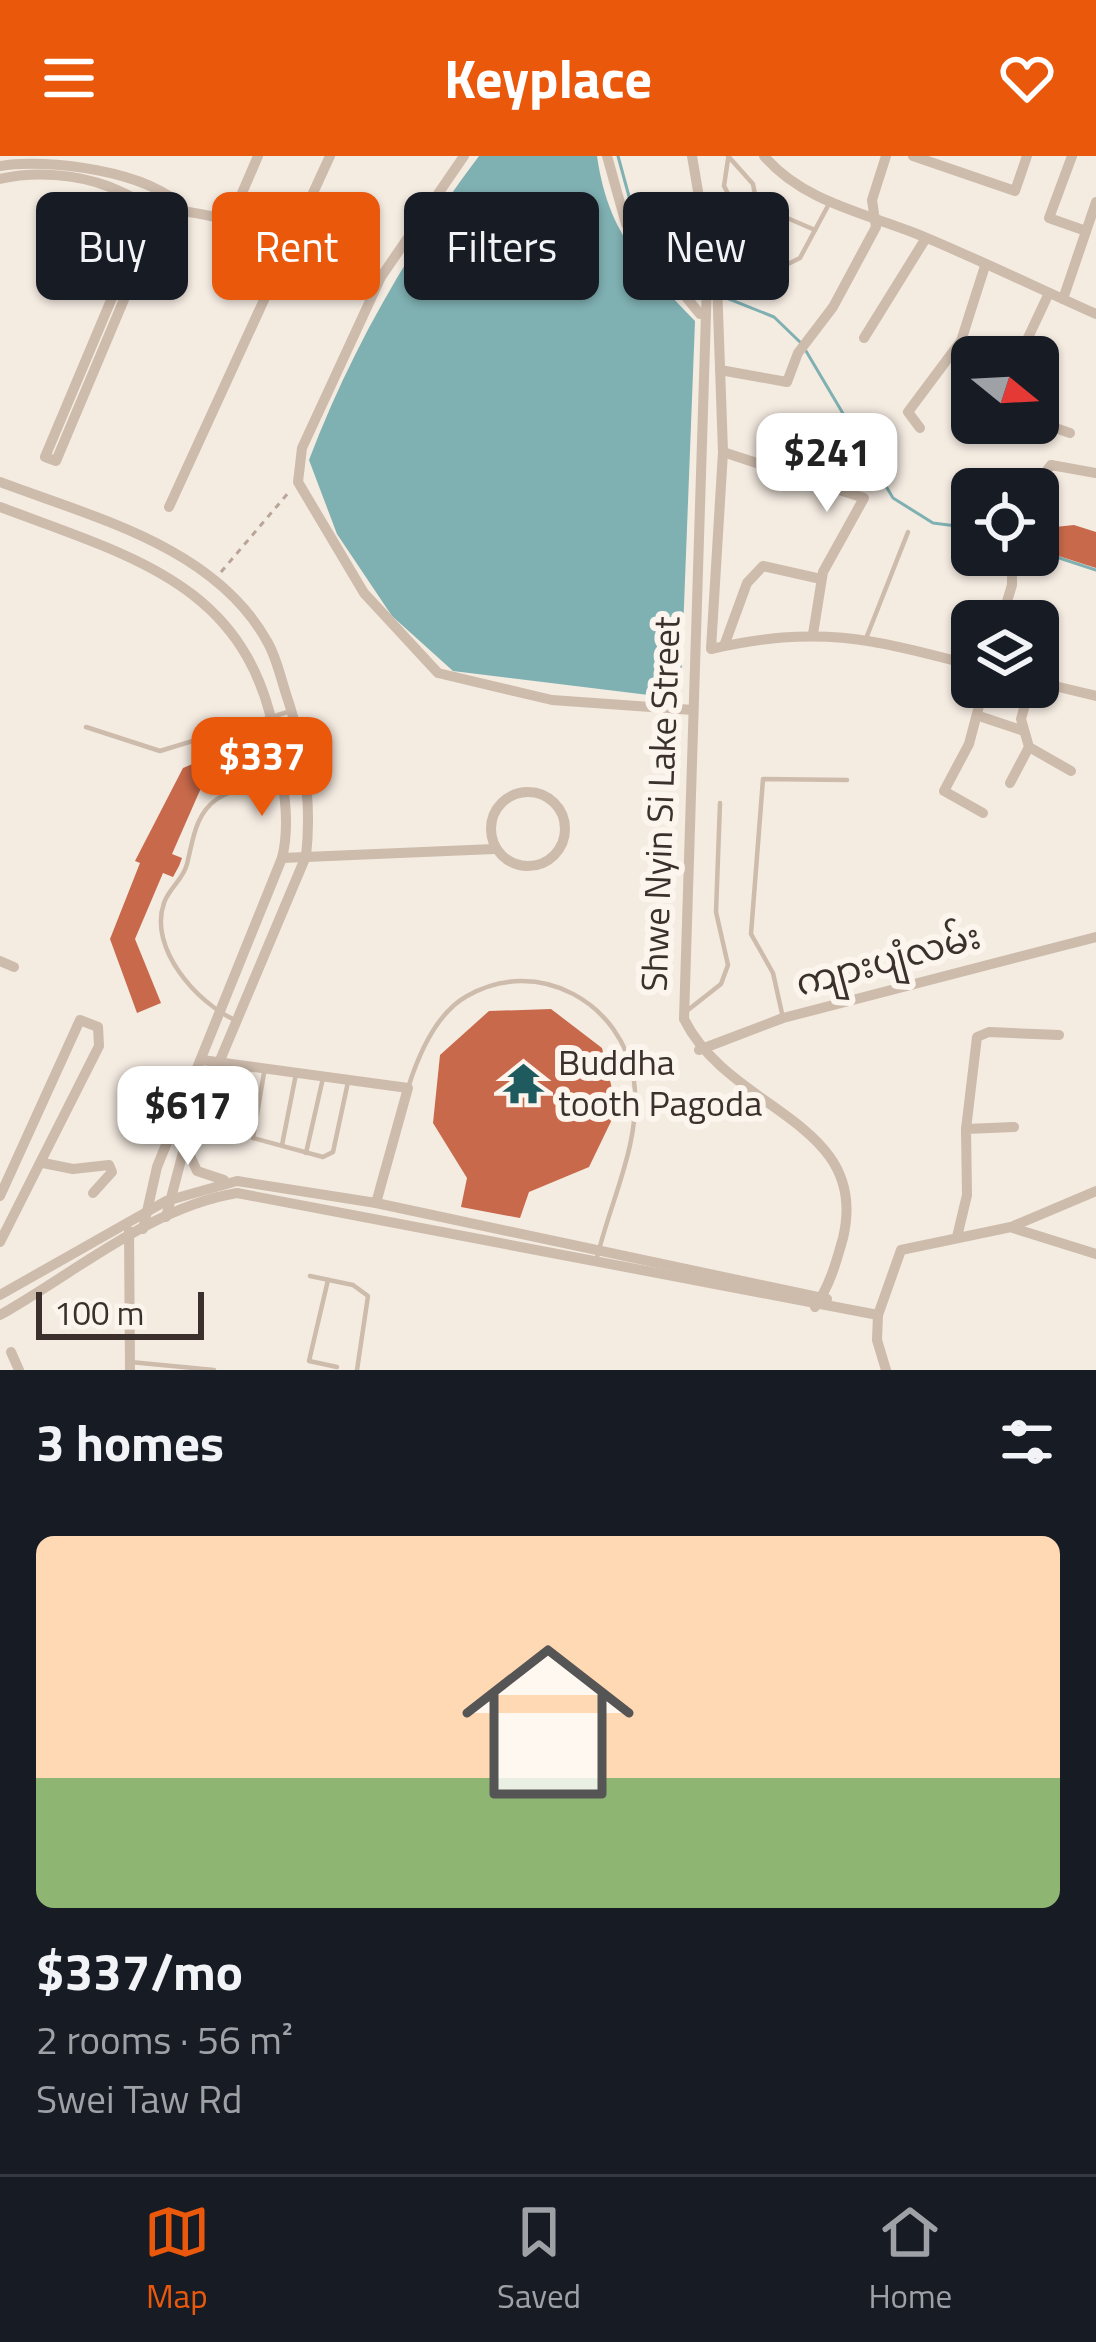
<!DOCTYPE html>
<html lang="en">
<head>
<meta charset="utf-8">
<style>
  body { margin:0; font-family:"Titillium Web","Noto Sans Myanmar",sans-serif; background:#20242c; color:#f1f3f6; height:100vh; display:flex; flex-direction:column; font-size:45px; white-space:nowrap }
  * { box-sizing:border-box; margin:0 }
  p { font-size:39px; color:#9ea1a6 }
  .icon { flex:none; width:66px; height:66px; fill:none; stroke:currentColor; stroke-width:2; stroke-linecap:round; stroke-linejoin:round }
  .map { position:relative; height:1214px; overflow:hidden }
  .drawer { display:flex; flex-direction:column; background:#171b24; flex:1 }
  .drawer>* { flex:none }
  .top-card { position:absolute; left:36px; top:36px; width:1026px; height:108px; display:flex; gap:24px }
  .needle { width:78px; rotate:108deg }
  .tools { position:absolute; left:951px; top:180px; display:grid; gap:24px }
  .tools a { display:grid; place-items:center; width:108px; height:108px; border-radius:18px; background:#171b24; box-shadow:0 3px 9px #0004; font-size:60px }
  .scale { position:absolute; left:36px; bottom:30px; width:168px; box-sizing:border-box; padding-left:12px; border:6px solid #3b302b; border-top:0; font-size:33px; line-height:42px; white-space:nowrap; color:#3b302b; -webkit-text-stroke:9px #fbf5ee; paint-order:stroke }
  .price { position:absolute; translate:-50% -102px; padding:0 27px; border-radius:24px; background:#fff; color:#222; font-size:39px; line-height:78px; filter:drop-shadow(0 3px 6px #0008) }
  .price::after { content:''; position:absolute; left:50%; top:72px; width:36px; height:27px; margin-left:-18px; background:inherit; clip-path:polygon(0 0,100% 0,50% 100%) }
  .price.on { background:#ea580c; color:#fff }
  ul { padding:0; list-style:none }
  li { display:grid; align-content:center; gap:24px; height:636px; padding:0 36px }
  li+li { border-top:3px solid #363941 }
  li span { display:grid; place-items:center; height:372px; border-radius:18px; color:#555 }
  li>.icon { margin-inline-start:auto }
  span .icon { width:216px; height:216px; fill:#fffc; stroke-width:1 }
  li b { font-size:51px }
  h2 { display:flex; justify-content:space-between; align-items:center; height:144px; padding:0 36px; font-size:51px }
  .chip { padding:0 42px; border-radius:18px; background:#171b24; box-shadow:0 3px 9px #0004; font-size:42px; line-height:108px }
  .chip.on { background:#ea580c; color:#fff }
  header { display:flex; justify-content:space-between; align-items:center; height:156px; padding:0 36px; background:#ea580c; color:#fff; font-size:54px; font-weight:700 }
  .menu { display:flex; justify-content:space-around; align-items:center; height:168px; border-top:3px solid #363941; background:#171b24; font-size:33px; color:#9ea1a6 }
  .menu a { display:grid; justify-items:center; gap:6px }
  .menu .on { color:#ea580c }
  .map>svg:first-child { display:block }
</style>
</head>
<body>
<header><svg class="icon" aria-label="menu" viewBox="0 0 24 24"><path d="M4 6h16M4 12h16M4 18h16"/></svg>Keyplace<svg class="icon" aria-label="heart" viewBox="0 0 24 24"><path d="M12 20l-8-8c-3-5 5-10 8-4 3-6 11-1 8 4z"/></svg></header>
<div class="map">
<svg width="1096" height="1214" viewBox="0 0 1096 1214">
  <rect width="100%" height="100%" fill="#f4ebe1"/>
  <path fill="#7fb0b2" d="M479,0h118c11,78 46,111 98,165l-14,362 -16,14 -212,-26 -61,-55 -55,-82 -28,-74c42,-110 99,-210 170,-304z"/>
  <g fill="none" stroke-linecap="round" stroke-linejoin="round">
    <g stroke="#7fb0b2" stroke-width="3">
      <path d="M618,0l18,66 37,47 29,11"/>
      <path d="M724,141l50,20 27,26"/>
      <path d="M806,195l87,147 40,25 39,5"/>
      <path d="M1038,395l58,19"/>
    </g>
  </g>
  <g fill="#c8694b">
    <path d="M1074,369l22,7v36l-53,-17 12,-24z"/>
    <path d="M257,581l9,25 -65,26 -29,66 10,4 -3,8 -6,11 -10,-4 -28,66 26,64 -24,10 -27,-74 30,-76 -5,-2 48,-93z"/>
    <path d="M551,853l51,39 15,61 -28,58 -60,25 -9,26 -59,-11 6,-29 -34,-55 7,-68 49,-44z"/>
  </g>
  <g fill="none" stroke-linecap="round" stroke-linejoin="round">
    <path stroke="#b9a596" stroke-width="3" stroke-dasharray="6 6" stroke-linecap="butt" d="M221,416l68,-80"/>
    <g stroke="#cdbbac" stroke-width="4.5">
      <path d="M728,0l25,28 4,21 58,25"/>
      <path d="M728,3l-4,27 9,17 23,3"/>
      <path d="M764,101l20,9 16,-8 30,-56"/>
      <path d="M867,480l41,-104"/>
      <path d="M86,571l74,24 131,-40"/>
      <path d="M688,854l33,-26 7,-19 -12,-53 4,-109"/>
      <path d="M783,862l-10,-45 -22,-39 12,-155 84,1"/>
      <path d="M235,864c-38,-17 -87,-72 -71,-117 5,-15 19,-23 23,-39 6,-24 8,-50 30,-65 24,-16 61,-20 89,-26"/>
      <path d="M264,917l-11,65 70,19 10,-5 15,-70"/>
      <path d="M408,932c10,-32 27,-74 59,-92 71,-41 156,7 167,85 8,62 -25,122 -38,181"/>
      <path d="M282,989l14,-71"/>
      <path d="M306,997l17,-75"/>
      <path d="M310,1120l43,9 15,11 -11,74"/>
      <path d="M328,1124l-19,81 28,6"/>
      <path d="M130,1206l84,8"/>
    </g>
    <g stroke="#cdbbac" stroke-width="10">
      <path d="M464,0l-83,121 -79,171 -4,34 66,111 74,80 114,27 141,10"/>
      <path d="M607,0l19,68 74,90"/>
      <path d="M692,0l16,94 -24,769c46,93 187,102 159,219 -7,25 -13,47 -28,69"/>
      <path d="M764,0c41,48 107,58 163,82 57,24 113,51 169,76"/>
      <path d="M913,0l102,35 12,-35"/>
      <path d="M1072,0l-23,62 37,13"/>
      <path d="M0,10c46,-8 151,5 182,42"/>
      <path d="M0,23c34,-8 77,-5 110,8 18,7 41,22 60,23 71,5 144,42 211,67"/>
      <path d="M157,35l-112,266 11,4 112,-266"/>
      <path d="M230,65l28,-65"/>
      <path d="M709,98l8,29 6,169 -12,197c108,-24 157,-11 261,16"/>
      <path d="M1063,143l33,-97"/>
      <path d="M864,182l62,-100"/>
      <path d="M1019,201l30,-64"/>
      <path d="M720,214l67,12 11,-29 35,-46 43,-80 -4,-27 14,-44"/>
      <path d="M1038,266l32,11"/>
      <path d="M920,272l-12,-16 53,-71 24,-75"/>
      <path d="M723,296l141,46 -41,74 -10,62"/>
      <path d="M0,326c95,36 216,65 268,161 10,18 14,41 21,60 16,51 23,100 17,153l-120,285 -20,76"/>
      <path d="M0,351c135,51 253,78 277,242 6,35 14,73 5,109l-125,309 -14,62"/>
      <path d="M169,351l161,-351"/>
      <path d="M1038,386l7,-15 -3,-50 9,-12 45,8"/>
      <path d="M1001,465l11,-36v-30"/>
      <path d="M724,490l23,-63 16,-17 58,13"/>
      <path d="M1038,526l58,14"/>
      <path d="M1030,531l-9,32 8,28 42,24"/>
      <path d="M979,560l42,14"/>
      <path d="M1010,627l19,-36"/>
      <circle cx="528" cy="673" r="37"/>
      <path d="M983,657l-39,-22 25,-47 15,-57"/>
      <path d="M282,702l212,-9"/>
      <path d="M0,805l14,6"/>
      <path d="M699,894l84,-32 313,-81"/>
      <path d="M202,904l206,28 -32,115"/>
      <path d="M966,973l11,-92 12,-5 70,3"/>
      <path d="M187,993l10,22 27,9"/>
      <path d="M43,1007l30,6 36,-4 3,7 -19,21"/>
      <path d="M0,1040l80,-176 18,7 1,19 -99,196"/>
      <path d="M1013,1072l83,26"/>
      <path d="M129,1075l1,139"/>
      <path d="M957,1081l10,-42 -1,-66 48,-2"/>
      <path d="M0,1139l166,-94 71,-20 139,22 451,96"/>
      <path d="M0,1159c75,-42 151,-108 237,-122l641,122 23,-65 110,-23 85,-36"/>
      <path d="M878,1159l-1,25 9,30"/>
      <path d="M11,1196l8,18"/>
    </g>
  </g>
  <defs>
    <symbol id="temple-bare" viewBox="-9 -9 18 18"><path d="M0-6L5-2H3V0L6.5 2.5H4V6H1.5V3h-3V6H-4V2.5H-6.5L-3 0V-2H-5Z" fill="#1f5a5e" stroke="#fbf5ee" stroke-width="2.5" paint-order="stroke"/></symbol>
  </defs>
  <g fill-rule="evenodd">
    <use href="#temple-bare" x="494" y="898" width="59" height="59"/>
  </g>
  <g text-anchor="middle" stroke-width="12" stroke-linejoin="round" paint-order="stroke">
    <g font-size="36" fill="#3b302b" stroke="#fbf5ee">
      <text transform="translate(660 648) rotate(-88)" y="13">Shwe Nyin Si Lake Street</text>
      <text transform="translate(888 803) rotate(-15)" y="13">ကျားပျံလမ်း</text>
    </g>
    <g font-size="36" fill="#3b302b" stroke="#fbf5ee" text-anchor="start">
      <text x="558" y="919">Buddha<tspan x="558" dy="41">tooth Pagoda</tspan></text>
    </g>
  </g>
</svg>
<div class="tools">
<a><svg class="needle" viewBox="-14 -14 28 28"><path d="M0-13l5 13h-10z" fill="#e53935"/><path d="M0 13l5-13h-10z" fill="#9ea1a6"/></svg></a>
<a><svg class="icon" aria-label="locate" viewBox="0 0 24 24"><circle cx="12" cy="12" r="6"/><path d="M12 2v4M12 18v4M2 12h4M18 12h4"/></svg></a>
<a><svg class="icon" aria-label="layers" viewBox="0 0 24 24"><path d="M12 4l9 5-9 5-9-5zM3 14l9 5 9-5"/></svg></a>
</div>
<div class="scale">100 m</div>
<b class="price" style="left:827px;top:359px">$241</b>
<b class="price on" style="left:262px;top:663px">$337</b>
<b class="price" style="left:188px;top:1012px">$617</b>
<div class="top-card">
<a class="chip">Buy</a>
<a class="chip on">Rent</a>
<a class="chip">Filters</a>
<a class="chip">New</a>
</div>
</div>
<section class="drawer">
<h2>3 homes<svg class="icon" aria-label="filters" viewBox="0 0 24 24"><path d="M4 7h16M4 17h16"/><circle cx="9" cy="7" r="2"/><circle cx="15" cy="17" r="2"/></svg></h2>
<ul>
<li><span style="background:linear-gradient(#ffd9b3 65%,#8fb573 0)"><svg class="icon" aria-label="home" viewBox="0 0 24 24"><path d="M3 11l9-7 9 7M6 9v11h12V9"/></svg></span><div><b>$337/mo</b><p>2 rooms · 56 m²</p><p>Swei Taw Rd</p></div></li>
</ul>
</section>
<nav class="menu">
<a class="on"><svg class="icon" aria-label="map" viewBox="0 0 24 24"><path d="M3 6l6-2 6 2 6-2v14l-6 2-6-2-6 2zM9 4v14M15 6v14"/></svg>Map</a>
<a><svg class="icon" aria-label="saved" viewBox="0 0 24 24"><path d="M7 4h10v16l-5-4-5 4z"/></svg>Saved</a>
<a><svg class="icon" aria-label="home" viewBox="0 0 24 24"><path d="M3 11l9-7 9 7M6 9v11h12V9"/></svg>Home</a>
</nav>
</body>
</html>
